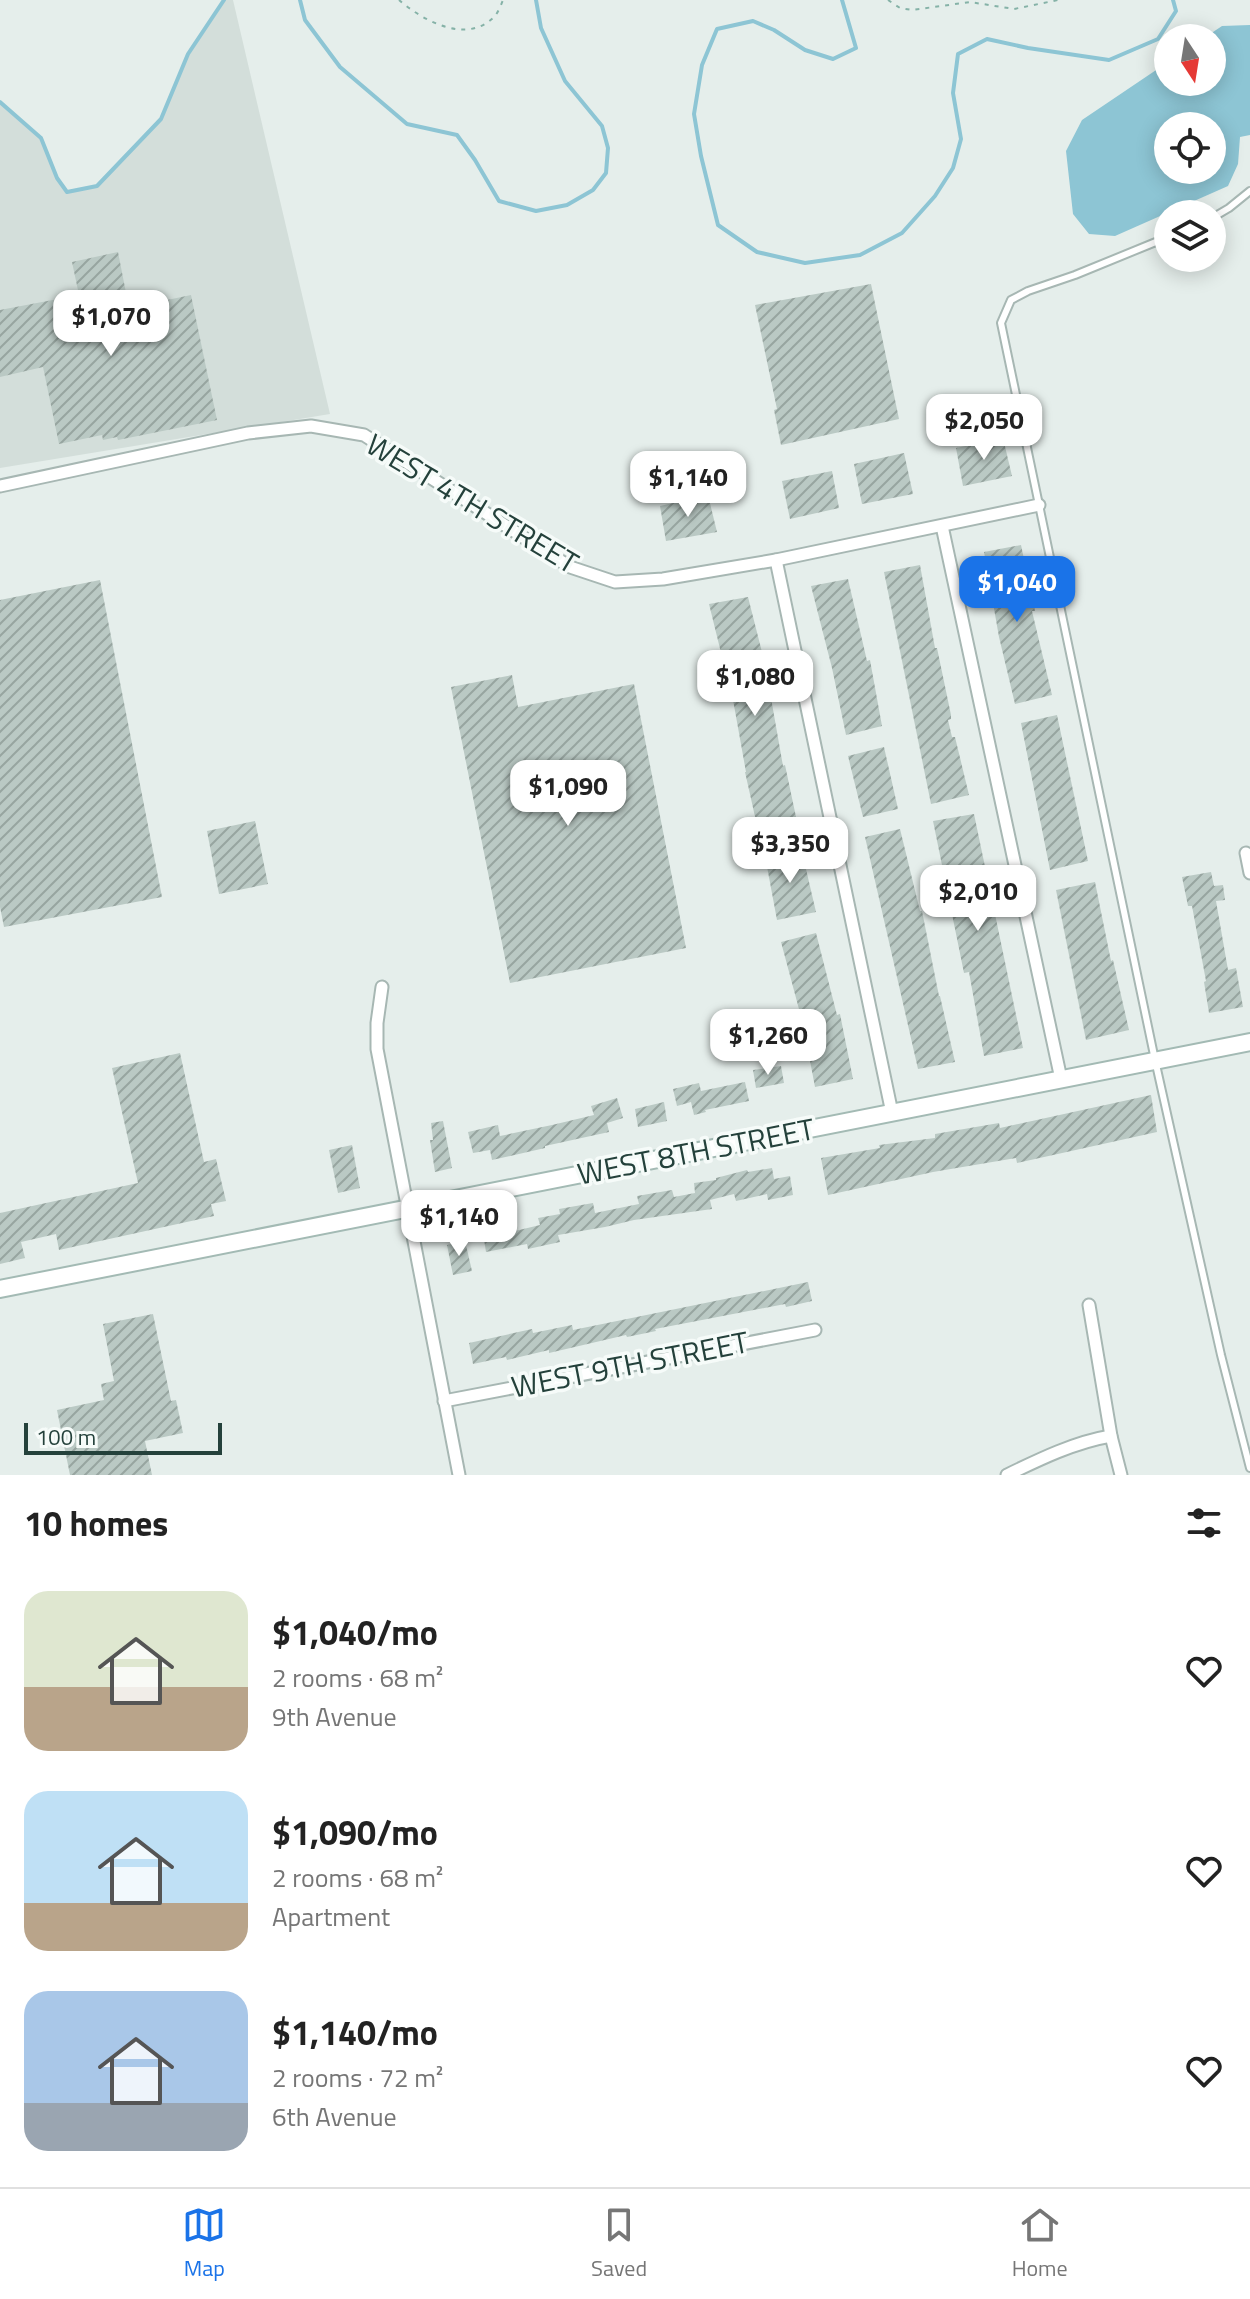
<!DOCTYPE html>
<html lang="en">
<head>
<meta charset="utf-8">
<style>
  body { margin:0; font-family:"Titillium Web",sans-serif; background:#f2f2f2; color:#222; height:100vh; display:flex; flex-direction:column; font-size:30px; white-space:nowrap }
  * { box-sizing:border-box; margin:0 }
  p { font-size:26px; color:#767676 }
  .icon { flex:none; width:44px; height:44px; fill:none; stroke:currentColor; stroke-width:2; stroke-linecap:round; stroke-linejoin:round }
  .map { position:relative; height:1475px; overflow:hidden }
  .panel { display:flex; flex-direction:column; background:#fff; flex:1 }
  .panel>* { flex:none }
  .needle { width:52px; rotate:168deg }
  .buttons { position:absolute; left:1154px; top:24px; display:grid; gap:16px }
  .buttons a { display:grid; place-items:center; width:72px; height:72px; border-radius:50%; background:#fff; box-shadow:0 4px 20px #0003; font-size:40px }
  .scale { position:absolute; left:24px; bottom:20px; width:198px; box-sizing:border-box; padding-left:8px; border:4px solid #24413b; border-top:0; font-size:22px; line-height:28px; white-space:nowrap; color:#24413b; -webkit-text-stroke:6px #f6fbf9; paint-order:stroke }
  .price { position:absolute; translate:-50% -68px; padding:0 18px; border-radius:16px; background:#fff; color:#222; font-size:26px; line-height:52px; filter:drop-shadow(0 2px 4px #0008) }
  .price::after { content:''; position:absolute; left:50%; top:48px; width:24px; height:18px; margin-left:-12px; background:inherit; clip-path:polygon(0 0,100% 0,50% 100%) }
  .price.on { background:#1a73e8; color:#fff }
  ul { padding:0; list-style:none }
  li { display:flex; align-items:center; gap:24px; height:200px; padding:0 24px }
  li span { display:grid; place-items:center; flex:none; width:224px; height:160px; border-radius:24px; color:#555 }
  li>.icon { margin-inline-start:auto }
  span .icon { width:96px; height:96px; fill:#fffc; stroke-width:1 }
  li b { font-size:34px }
  h2 { display:flex; justify-content:space-between; align-items:center; height:96px; padding:0 24px; font-size:34px }
  .tabs { display:flex; justify-content:space-around; align-items:center; height:112px; border-top:2px solid #e0e0e0; background:#fff; font-size:22px; color:#767676 }
  .tabs a { display:grid; justify-items:center; gap:4px }
  .tabs .on { color:#1a73e8 }
  .map>svg:first-child { display:block }
</style>
</head>
<body>
<div class="map">
<svg width="1250" height="1475" viewBox="0 0 1250 1475">
  <defs>
    <pattern id="building-hatch" width="6" height="6" patternUnits="userSpaceOnUse" patternTransform="scale(2)"><rect width="6" height="6" fill="#bac9c4"/><path d="M-1 1l2-2M0 6l6-6M5 7l2-2" fill="none" stroke="#97a5a0"/></pattern>
  </defs>
  <rect width="100%" height="100%" fill="#e5eeeb"/>
  <path fill="#d3deda" d="M224,0h9l97,414 -330,54v-366l41,36 16,40 10,14 30,-6 64,-67 27,-65z"/>
  <path fill="#8dc5d4" fill-rule="evenodd" d="M1250,25v110l-10,2 -2,27 -10,22 -113,50 -26,-2 -16,-20 -7,-63 16,-31 86,-58v20h44v-44h-8l18,-12zM1168,126h44v44h-44z"/>
  <g fill="none" stroke-linecap="round" stroke-linejoin="round">
    <g stroke="#8dc5d4" stroke-width="4">
      <path d="M300,0l5,20 35,47 67,57 50,11 18,25 24,41 37,10 31,-6 26,-15 13,-17 2,-25 -6,-22 -37,-45 -24,-53 -5,-28"/>
      <path d="M842,0l14,48 -23,11 -28,-9 -31,-20 -21,-9 -36,8 -15,36 -8,49 7,42 17,69 39,27 48,11 55,-8 42,-22 33,-37 18,-28 8,-29 -8,-46 5,-39 29,-15 41,9 81,12 49,-21 18,-28 -3,-11"/>
      <path d="M0,102l41,36 16,40 10,14 30,-6 64,-67 27,-65 36,-54"/>
    </g>
  </g>
  <g fill="url(#building-hatch)">
    <path d="M118,252l11,56 62,-13 26,125 -99,20 -1,-3 -14,3 -1,-5 -43,9 -16,-77 -43,10v-67l79,-15 -7,-33z"/>
    <path d="M871,284l28,135 -118,26 -7,-35 3,-1 -22,-104z"/>
    <path d="M1003,438l9,38 -49,10 -7,-38z"/>
    <path d="M904,453l9,41 -51,10 -8,-40z"/>
    <path d="M832,471l7,37 -49,11 -8,-38z"/>
    <path d="M708,495l9,37 -51,9 -6,-35z"/>
    <path d="M1021,545l14,66h-3l20,84 -37,9 -16,-67 -15,-85z"/>
    <path d="M920,565l15,83h2l14,67v4l-3,1 4,17h3l14,58 -38,9 -47,-232z"/>
    <path d="M848,579l19,82 3,-1 12,66 -36,9 -14,-67 -21,-82z"/>
    <path d="M100,580l62,317 -158,30 -4,-20v-307z"/>
    <path d="M748,597l17,67 18,102 2,-1 14,66 -39,8 -15,-67h1l-18,-100 -2,1 -17,-69z"/>
    <path d="M512,675l6,32 116,-23 52,264 -176,35 -59,-296z"/>
    <path d="M1057,715l31,146 -38,9 -29,-147z"/>
    <path d="M884,747l14,62 -35,8 -15,-61z"/>
    <path d="M974,814l49,234 -39,8 -15,-84 -5,1 -31,-152z"/>
    <path d="M255,821l13,63 -49,10 -12,-63z"/>
    <path d="M900,829l20,82h2l17,85h1l15,66 -37,7 -53,-232z"/>
    <path d="M802,852l14,60 -39,8 -12,-64z"/>
    <path d="M1211,872l3,14 9,-1 2,15 -9,1 12,69 8,-2 7,39 -34,6 -5,-31 2,-1 -14,-75h-4l-6,-29z"/>
    <path d="M1095,882l16,79 2,-1 16,70 -43,10 -30,-150z"/>
    <path d="M816,933l21,82 3,-1 13,65 -38,8 -12,-63 -22,-82z"/>
    <path d="M180,1053l24,109 12,-3 10,42 -15,3 3,12 -155,34 -3,-16 -35,8 4,16 -25,6v-51l138,-30 -26,-115z"/>
    <path d="M781,1066l3,17 -28,5 -3,-18z"/>
    <path d="M745,1082l4,19 -44,9 1,2 -12,3 -3,-13 -14,4 -4,-17 26,-6 2,8z"/>
    <path d="M1151,1095l6,37 -140,31 -1,-5 -83,14 -105,23 -7,-37 59,-10 -1,-3 56,-7v-4l64,-11 1,5z"/>
    <path d="M617,1098l6,20 -16,5 2,9 -64,14v2l-53,12 -2,-10 -17,3 -5,-21 30,-7 2,11 52,-11 42,-10 -3,-9z"/>
    <path d="M664,1102l3,19 -29,6 -3,-18z"/>
    <path d="M443,1121l9,47 -17,4 -5,-32h3l-2,-17z"/>
    <path d="M352,1145l8,43 -22,5 -9,-43z"/>
    <path d="M772,1168l2,11 16,-3 3,19 -25,5 -1,-6 -31,7 -2,-7 -24,6 2,9 -78,11 -29,7 -47,8 2,7 -32,7 -1,-5 -41,8 -3,-19 13,-3 -1,-5 19,-3 1,9 25,-6 -2,-7 22,-4 -1,-5 34,-6 2,10 44,-9 -2,-8 35,-6 2,7 21,-4 -1,-10 22,-3v-2l31,-8 1,2z"/>
    <path d="M465,1241l7,30 -19,4 -6,-30z"/>
    <path d="M808,1282l4,19 -26,6 -1,-3 -83,16 -47,9 1,2 -29,6 -1,-2 -77,18v-3l-42,10 -1,-3 -33,7 -4,-21 63,-14 1,4 39,-8 1,5z"/>
    <path d="M153,1314l18,87 5,-1 7,33 -38,8 7,34h-82l-13,-65 47,-10 -3,-16 13,-3 -11,-57z"/>
  </g>
  <g fill="none" stroke-linecap="round" stroke-linejoin="round">
    <defs>
      <g id="lane">
        <path d="M1212,218l17,-10 21,-17"/>
        <path d="M1168,237l-93,38 -47,16 -17,9 -10,23 154,737 66,295 29,113"/>
      </g>
      <g id="street">
        <path d="M0,486l248,-53 63,-7 53,9 206,132 45,15 48,-3 113,-19 263,-55"/>
        <path d="M942,526l119,553"/>
        <path d="M776,560l116,553"/>
        <path d="M1246,853l4,20"/>
        <path d="M382,987l-5,36v26l82,426"/>
        <path d="M1089,1305l22,131 10,39"/>
        <path d="M444,1401l371,-71"/>
        <path d="M1007,1475c33,-16 68,-33 104,-39"/>
      </g>
      <path id="secondary" d="M0,1289l1250,-247"/>
    </defs>
    <use href="#lane" stroke="#a7b7b3" stroke-width="10"/>
    <use href="#street" stroke="#a7b7b3" stroke-width="15"/>
    <use href="#secondary" stroke="#a3bab4" stroke-width="20"/>
    <g stroke="#85b2a7" stroke-width="2" stroke-dasharray="4 6" stroke-linecap="butt">
      <path d="M399,0c23,20 67,45 95,17 4,-4 7,-12 9,-17"/>
      <path d="M888,0l12,8 12,2 58,-8 44,7 44,-9"/>
    </g>
    <use href="#lane" stroke="#fff" stroke-width="6"/>
    <use href="#street" stroke="#fff" stroke-width="11"/>
    <use href="#secondary" stroke="#fff" stroke-width="16"/>
  </g>
  <g text-anchor="middle" stroke-width="7" stroke-linejoin="round" paint-order="stroke">
    <g font-size="30" fill="#24413b" stroke="#f6fbf9">
      <text transform="translate(472 504) rotate(31)" y="10">WEST 4TH STREET</text>
      <text transform="translate(696 1152) rotate(-11)" y="10">WEST 8TH STREET</text>
      <text transform="translate(630 1365) rotate(-11)" y="10">WEST 9TH STREET</text>
    </g>
  </g>
</svg>
<div class="buttons">
<a><svg class="needle" viewBox="-14 -14 28 28"><path d="M0-13l5 13h-10z" fill="#e53935"/><path d="M0 13l5-13h-10z" fill="#767676"/></svg></a>
<a><svg class="icon" aria-label="locate" viewBox="0 0 24 24"><circle cx="12" cy="12" r="6"/><path d="M12 2v4M12 18v4M2 12h4M18 12h4"/></svg></a>
<a><svg class="icon" aria-label="layers" viewBox="0 0 24 24"><path d="M12 4l9 5-9 5-9-5zM3 14l9 5 9-5"/></svg></a>
</div>
<div class="scale">100 m</div>
<b class="price" style="left:111px;top:358px">$1,070</b>
<b class="price" style="left:984px;top:462px">$2,050</b>
<b class="price" style="left:688px;top:519px">$1,140</b>
<b class="price on" style="left:1017px;top:624px">$1,040</b>
<b class="price" style="left:755px;top:718px">$1,080</b>
<b class="price" style="left:568px;top:828px">$1,090</b>
<b class="price" style="left:790px;top:885px">$3,350</b>
<b class="price" style="left:978px;top:933px">$2,010</b>
<b class="price" style="left:768px;top:1077px">$1,260</b>
<b class="price" style="left:459px;top:1258px">$1,140</b>
</div>
<section class="panel">
<h2>10 homes<svg class="icon" aria-label="filters" viewBox="0 0 24 24"><path d="M4 7h16M4 17h16"/><circle cx="9" cy="7" r="2"/><circle cx="15" cy="17" r="2"/></svg></h2>
<ul>
<li><span style="background:linear-gradient(#dfe7d0 60%,#b9a48a 0)"><svg class="icon" aria-label="home" viewBox="0 0 24 24"><path d="M3 11l9-7 9 7M6 9v11h12V9"/></svg></span><div><b>$1,040/mo</b><p>2 rooms · 68 m²</p><p>9th Avenue</p></div><svg class="icon" aria-label="heart" viewBox="0 0 24 24"><path d="M12 20l-8-8c-3-5 5-10 8-4 3-6 11-1 8 4z"/></svg></li>
<li><span style="background:linear-gradient(#bfe0f5 70%,#b9a48a 0)"><svg class="icon" aria-label="home" viewBox="0 0 24 24"><path d="M3 11l9-7 9 7M6 9v11h12V9"/></svg></span><div><b>$1,090/mo</b><p>2 rooms · 68 m²</p><p>Apartment</p></div><svg class="icon" aria-label="heart" viewBox="0 0 24 24"><path d="M12 20l-8-8c-3-5 5-10 8-4 3-6 11-1 8 4z"/></svg></li>
<li><span style="background:linear-gradient(#a9c7e8 70%,#9aa5b1 0)"><svg class="icon" aria-label="home" viewBox="0 0 24 24"><path d="M3 11l9-7 9 7M6 9v11h12V9"/></svg></span><div><b>$1,140/mo</b><p>2 rooms · 72 m²</p><p>6th Avenue</p></div><svg class="icon" aria-label="heart" viewBox="0 0 24 24"><path d="M12 20l-8-8c-3-5 5-10 8-4 3-6 11-1 8 4z"/></svg></li>
</ul>
</section>
<nav class="tabs">
<a class="on"><svg class="icon" aria-label="map" viewBox="0 0 24 24"><path d="M3 6l6-2 6 2 6-2v14l-6 2-6-2-6 2zM9 4v14M15 6v14"/></svg>Map</a>
<a><svg class="icon" aria-label="saved" viewBox="0 0 24 24"><path d="M7 4h10v16l-5-4-5 4z"/></svg>Saved</a>
<a><svg class="icon" aria-label="home" viewBox="0 0 24 24"><path d="M3 11l9-7 9 7M6 9v11h12V9"/></svg>Home</a>
</nav>
</body>
</html>
